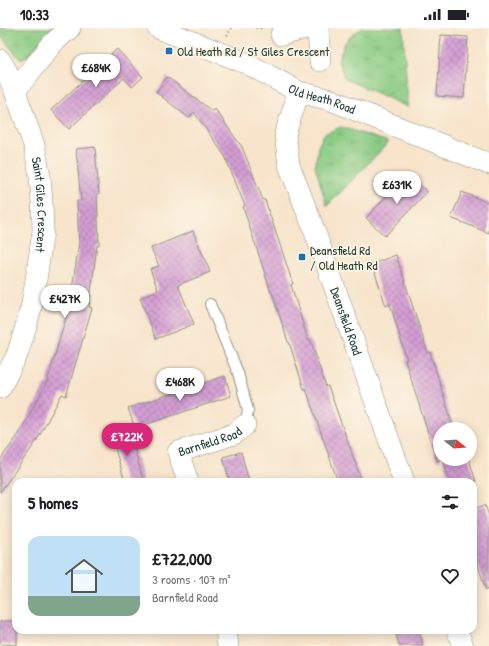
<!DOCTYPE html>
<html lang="en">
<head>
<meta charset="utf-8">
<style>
  body { margin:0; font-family:"Patrick Hand",sans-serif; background:#f2f2f2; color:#202124; height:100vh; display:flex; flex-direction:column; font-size:15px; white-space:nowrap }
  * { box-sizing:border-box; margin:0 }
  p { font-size:13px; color:#757577 }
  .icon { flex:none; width:22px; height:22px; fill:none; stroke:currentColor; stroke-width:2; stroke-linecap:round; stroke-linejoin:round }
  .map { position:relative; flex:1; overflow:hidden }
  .sheet { position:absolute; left:12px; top:450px; width:465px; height:156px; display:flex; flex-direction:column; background:#fff; border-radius:12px; box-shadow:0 2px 10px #0003 }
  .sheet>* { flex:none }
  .needle { width:26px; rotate:107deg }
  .tools { position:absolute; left:433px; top:394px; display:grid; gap:8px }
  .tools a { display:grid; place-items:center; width:44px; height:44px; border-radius:50%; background:#fff; box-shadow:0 2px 10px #0003; font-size:20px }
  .price { position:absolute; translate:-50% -34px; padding:0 9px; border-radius:14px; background:#fff; color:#222; font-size:13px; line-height:26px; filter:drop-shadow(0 1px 2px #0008) }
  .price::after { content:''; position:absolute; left:50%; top:24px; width:12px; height:9px; margin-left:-6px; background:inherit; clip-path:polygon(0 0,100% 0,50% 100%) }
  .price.on { background:#db2777; color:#fff }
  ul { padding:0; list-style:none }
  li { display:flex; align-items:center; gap:12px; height:100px; padding:0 16px }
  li+li { border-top:1px solid #e0e0e0 }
  li span { display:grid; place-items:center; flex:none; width:112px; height:80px; border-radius:12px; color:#555 }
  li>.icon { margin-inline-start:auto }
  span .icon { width:48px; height:48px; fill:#fffc; stroke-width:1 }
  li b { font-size:17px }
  h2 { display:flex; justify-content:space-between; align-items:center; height:48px; padding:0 16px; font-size:17px }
  .status { display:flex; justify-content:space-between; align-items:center; height:28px; padding:0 20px; background:#fff; direction:ltr }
  .status svg { height:11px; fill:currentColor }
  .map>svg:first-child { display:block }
</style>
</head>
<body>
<div class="status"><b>10:33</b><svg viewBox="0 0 49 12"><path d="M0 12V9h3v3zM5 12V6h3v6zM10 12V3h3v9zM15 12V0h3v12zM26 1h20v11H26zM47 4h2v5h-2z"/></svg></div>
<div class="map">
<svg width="489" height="618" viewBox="0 0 489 618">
  <defs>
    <pattern id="grass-tufts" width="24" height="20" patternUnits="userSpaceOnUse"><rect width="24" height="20" fill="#89cb83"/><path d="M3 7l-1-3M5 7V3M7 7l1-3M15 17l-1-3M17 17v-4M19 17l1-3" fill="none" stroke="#6fa66c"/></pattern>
    <pattern id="building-cross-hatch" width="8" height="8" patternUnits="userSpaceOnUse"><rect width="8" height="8" fill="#d49ed4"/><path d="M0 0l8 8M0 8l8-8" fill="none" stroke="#ab82ad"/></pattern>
  </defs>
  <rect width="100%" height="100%" fill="#fcf5e5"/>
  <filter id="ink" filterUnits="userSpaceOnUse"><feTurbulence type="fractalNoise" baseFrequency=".025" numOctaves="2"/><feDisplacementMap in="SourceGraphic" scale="8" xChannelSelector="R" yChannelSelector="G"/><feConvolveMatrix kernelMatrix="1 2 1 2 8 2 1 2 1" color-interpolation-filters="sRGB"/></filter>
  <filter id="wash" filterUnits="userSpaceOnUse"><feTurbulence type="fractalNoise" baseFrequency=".012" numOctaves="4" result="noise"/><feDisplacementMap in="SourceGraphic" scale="16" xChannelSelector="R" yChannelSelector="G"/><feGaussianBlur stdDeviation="0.9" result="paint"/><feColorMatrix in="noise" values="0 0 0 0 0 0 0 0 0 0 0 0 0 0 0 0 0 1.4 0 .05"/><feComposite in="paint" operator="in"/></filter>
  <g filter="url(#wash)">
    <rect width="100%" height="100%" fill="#f7e4cb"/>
    <g fill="url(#grass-tufts)" stroke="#54845c">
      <path d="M0,0h53l-25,28 -8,3 -20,-24z"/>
      <path d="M363,0h40l5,79 -63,-28 -7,-18 7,-19 12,-11z"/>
      <path d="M341,99l48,15 -62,64 -12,-40 3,-19 6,-13z"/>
    </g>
    <g id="blocks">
      <g fill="url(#building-cross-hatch)">
        <path d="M441,7l27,2 -4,61 -27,-2z"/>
        <path d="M117,21l26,28 -11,10 -8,-9 -55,51 -18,-19z"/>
        <path d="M167,49l45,34 3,-2 27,38 21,53h2l28,84 -2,1 17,55 2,-1 16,48 2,-1 34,96h-24l-32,-93h-2l-15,-47h-1l-16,-50h-1l-28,-85 2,-1 -20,-50 -31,-44 -5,6 -33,-26z"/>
        <path d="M95,119l4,47h-2l2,51h-2l-8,62 3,1 -26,88 -4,-2 -26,48 -36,50v-32l19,-26 28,-52 23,-78 9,-61 -2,-42h4l-5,-52z"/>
        <path d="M408,145l19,19 -42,44 -19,-18z"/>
        <path d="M462,164l27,11v30l-38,-15z"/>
        <path d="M193,203l17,41 -32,13 16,39 -38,15 -16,-41 18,-8 -8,-21 9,-3 -8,-18z"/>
        <path d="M396,227l32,98 2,-1 24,77h-14v31l-3,1 -32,-101h2l-17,-56 -4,2 -14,-42z"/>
        <path d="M225,348l6,20 -96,32 -7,-20z"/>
        <path d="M129,402l12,42 2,10h-18l-14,-47z"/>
        <path d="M241,424l8,30h-19l-7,-25z"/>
        <path d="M443,431h26l7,23h-26z"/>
        <path d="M485,477l4,11v73l-3,1 -13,-40v-41z"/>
        <path d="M0,593h16v9h1v15l-17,-1z"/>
        <path d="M395,602h24l4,16h-24z"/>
      </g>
    </g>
  </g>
  <g filter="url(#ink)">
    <use href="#blocks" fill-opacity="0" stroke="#8b9080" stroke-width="1"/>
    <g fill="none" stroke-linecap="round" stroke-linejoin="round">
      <defs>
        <path id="lane" d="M210,276l28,69 10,37 -3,15"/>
        <g id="street">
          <path id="s1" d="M158,0l90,36 51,28 32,8 158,64"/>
          <path d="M318,0l2,33"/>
          <path d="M281,7l28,-7"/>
          <path id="s2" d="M0,32l6,10 9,21 19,54 6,31 2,27 1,28 -7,49 -4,24 -6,22 -9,29 -17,33"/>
          <path d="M15,63l37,-47 18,-16"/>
          <path id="s3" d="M299,64l-14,42 4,31 23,59 92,258"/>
          <path id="s4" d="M188,454l-10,-30 56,-18 11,-9"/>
          <path d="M226,602l2,16"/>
          <path d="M457,602l6,16"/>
        </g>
      </defs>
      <use href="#lane" stroke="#8b9080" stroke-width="12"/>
      <use href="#street" stroke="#8b9080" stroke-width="22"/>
      <g stroke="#8b9080" stroke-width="2.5" stroke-dasharray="1 3" stroke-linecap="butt">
        <path d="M256,0l8,1"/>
        <path d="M227,8l4,-8"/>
      </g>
      <use href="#lane" stroke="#fff" stroke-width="10"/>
      <use href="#street" stroke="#fff" stroke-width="21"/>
    </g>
  </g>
  <g fill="#1f6fb2" stroke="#fcf5e5" stroke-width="1.5">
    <rect x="165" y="19" width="8" height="8" rx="2"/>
    <rect x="298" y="225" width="8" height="8" rx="2"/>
  </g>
  <g text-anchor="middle" stroke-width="3.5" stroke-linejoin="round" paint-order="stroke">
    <g font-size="13" fill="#1f3d34" stroke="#fcf5e5" text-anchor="start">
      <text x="177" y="28">Old Heath Rd / St Giles Crescent</text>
      <text x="310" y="227">Deansfield Rd<tspan x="310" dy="15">/ Old Heath Rd</tspan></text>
    </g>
    <g font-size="13" fill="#1f3d34" stroke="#fcf5e5">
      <text dy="5" stroke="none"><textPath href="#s1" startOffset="179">Old Heath Road</textPath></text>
      <text dy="5" stroke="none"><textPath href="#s2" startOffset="152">Saint Giles Crescent</textPath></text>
      <text dy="5" stroke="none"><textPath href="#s3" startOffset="242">Deansfield Road</textPath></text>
      <text dy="5" stroke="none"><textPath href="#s4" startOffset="65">Barnfield Road</textPath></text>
    </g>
  </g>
</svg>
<div class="tools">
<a><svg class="needle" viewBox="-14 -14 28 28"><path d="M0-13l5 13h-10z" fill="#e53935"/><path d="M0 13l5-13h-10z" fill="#757577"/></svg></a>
</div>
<b class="price" style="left:96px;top:60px">£684K</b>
<b class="price" style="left:397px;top:177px">£631K</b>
<b class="price" style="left:65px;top:291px">£427K</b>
<b class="price" style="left:180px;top:374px">£468K</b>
<b class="price on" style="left:127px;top:429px">£722K</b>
<section class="sheet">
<h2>5 homes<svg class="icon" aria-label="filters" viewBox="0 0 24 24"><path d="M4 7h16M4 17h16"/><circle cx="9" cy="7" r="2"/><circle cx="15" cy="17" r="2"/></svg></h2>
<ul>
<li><span style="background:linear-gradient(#bfe0f5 75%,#7fa58c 0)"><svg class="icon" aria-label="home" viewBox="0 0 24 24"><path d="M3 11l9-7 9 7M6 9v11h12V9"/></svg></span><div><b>£722,000</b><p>3 rooms · 107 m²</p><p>Barnfield Road</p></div><svg class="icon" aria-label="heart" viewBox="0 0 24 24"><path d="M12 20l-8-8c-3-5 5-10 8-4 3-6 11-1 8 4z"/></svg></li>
</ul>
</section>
</div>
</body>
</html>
